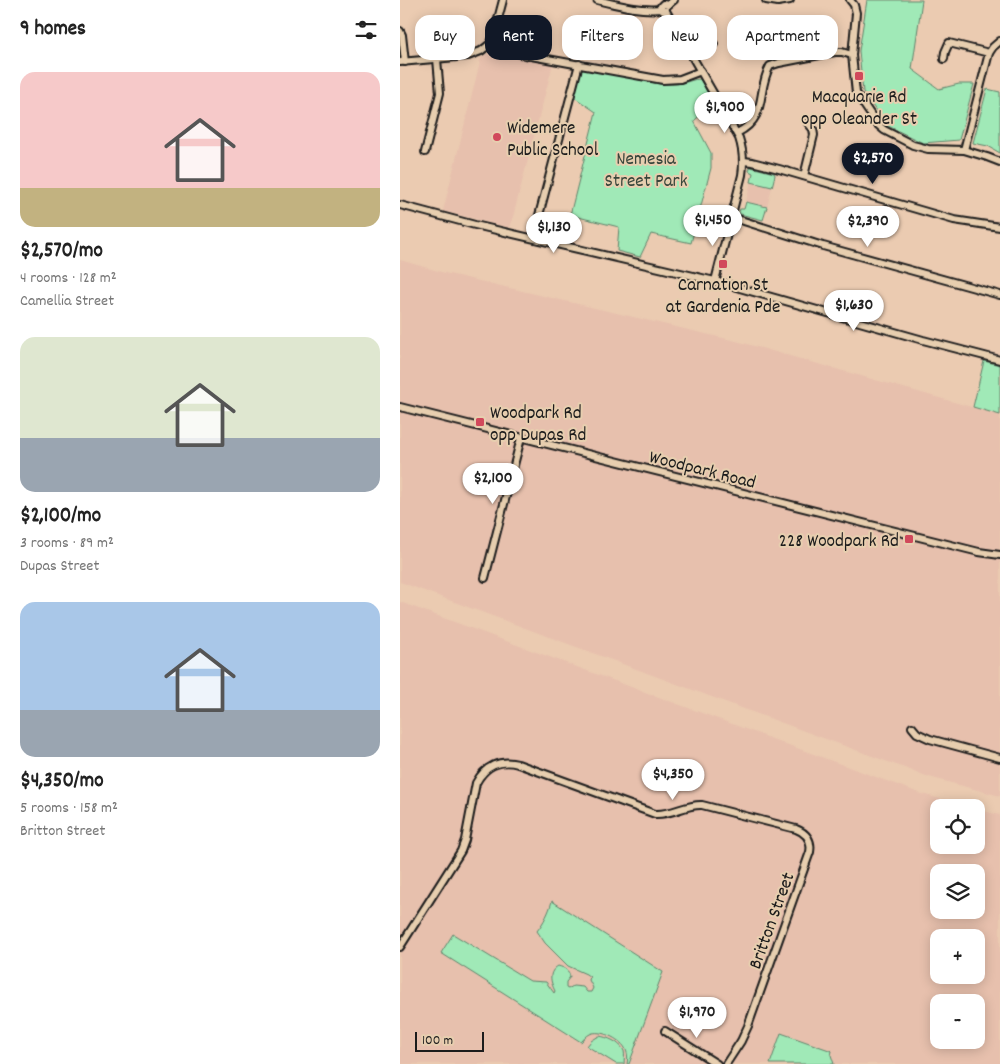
<!DOCTYPE html>
<html lang="en">
<head>
<meta charset="utf-8">
<style>
  body { margin:0; font-family:Dekko,sans-serif; background:#f2f2f2; color:#222; height:100vh; display:flex; flex-direction:column; font-size:19px; white-space:nowrap }
  * { box-sizing:border-box; margin:0 }
  p { font-size:16px; color:#767676 }
  .icon { flex:none; width:28px; height:28px; fill:none; stroke:currentColor; stroke-width:2; stroke-linecap:round; stroke-linejoin:round }
  .map { position:relative; flex:1; overflow:hidden }
  .side { display:flex; flex-direction:column; background:#fff; width:400px }
  .side>* { flex:none }
  .top-card { position:absolute; left:15px; top:15px; width:475px; height:45px; display:flex; gap:10px }
  .fabs { position:absolute; left:530px; top:799px; display:grid; gap:10px }
  .fabs a { display:grid; place-items:center; width:55px; height:55px; border-radius:10px; background:#fff; box-shadow:0 2px 12px #0003; font-size:25px }
  .scale { position:absolute; left:15px; bottom:12px; width:69px; box-sizing:border-box; padding-left:5px; border:2px solid #1c1c1c; border-top:0; font-size:14px; line-height:18px; white-space:nowrap; color:#1c1c1c; -webkit-text-stroke:4px #e7ceaf; paint-order:stroke }
  .price { position:absolute; translate:-50% -42px; padding:0 11px; border-radius:18px; background:#fff; color:#222; font-size:16px; line-height:32px; filter:drop-shadow(0 1px 2px #0008) }
  .price::after { content:''; position:absolute; left:50%; top:30px; width:15px; height:11px; margin-left:-8px; background:inherit; clip-path:polygon(0 0,100% 0,50% 100%) }
  .price.on { background:#111827; color:#fff }
  ul { padding:0; list-style:none }
  li { display:grid; align-content:center; gap:10px; height:265px; padding:0 20px }
  li span { display:grid; place-items:center; height:155px; border-radius:15px; color:#555 }
  li>.icon { margin-inline-start:auto }
  span .icon { width:90px; height:90px; fill:#fffc; stroke-width:1 }
  li b { font-size:21px }
  h2 { display:flex; justify-content:space-between; align-items:center; height:60px; padding:0 20px; font-size:21px }
  .chip { padding:0 18px; border-radius:15px; background:#fff; box-shadow:0 2px 12px #0003; font-size:18px; line-height:45px }
  .chip.on { background:#111827; color:#fff }
  main { display:flex; flex:1; min-height:0 }
  .map>svg:first-child { display:block }
</style>
</head>
<body>
<main>
<section class="side">
<h2>9 homes<svg class="icon" aria-label="filters" viewBox="0 0 24 24"><path d="M4 7h16M4 17h16"/><circle cx="9" cy="7" r="2"/><circle cx="15" cy="17" r="2"/></svg></h2>
<ul>
<li><span style="background:linear-gradient(#f6c9c9 75%,#c2b280 0)"><svg class="icon" aria-label="home" viewBox="0 0 24 24"><path d="M3 11l9-7 9 7M6 9v11h12V9"/></svg></span><div><b>$2,570/mo</b><p>4 rooms · 128 m²</p><p>Camellia Street</p></div></li>
<li><span style="background:linear-gradient(#dfe7d0 65%,#9aa5b1 0)"><svg class="icon" aria-label="home" viewBox="0 0 24 24"><path d="M3 11l9-7 9 7M6 9v11h12V9"/></svg></span><div><b>$2,100/mo</b><p>3 rooms · 89 m²</p><p>Dupas Street</p></div></li>
<li><span style="background:linear-gradient(#a9c7e8 70%,#9aa5b1 0)"><svg class="icon" aria-label="home" viewBox="0 0 24 24"><path d="M3 11l9-7 9 7M6 9v11h12V9"/></svg></span><div><b>$4,350/mo</b><p>5 rooms · 158 m²</p><p>Britton Street</p></div></li>
</ul>
</section>
<div class="map">
<svg width="600" height="1064" viewBox="0 0 600 1064">
  <rect width="100%" height="100%" fill="#ebcbb1"/>
  <filter id="ink" filterUnits="userSpaceOnUse"><feTurbulence type="fractalNoise" baseFrequency=".02" numOctaves="2"/><feDisplacementMap in="SourceGraphic" scale="10" xChannelSelector="R" yChannelSelector="G"/><feConvolveMatrix kernelMatrix="1 2 1 2 8 2 1 2 1" color-interpolation-filters="sRGB"/></filter>
  <g filter="url(#ink)">
    <g fill="#e7c0ad" fill-rule="evenodd">
      <path d="M101,50l14,7 38,7 -43,164 -67,-17 38,-153 10,-7z"/>
      <path d="M351,182l21,5 -5,20 -21,-5z"/>
      <path d="M0,260l45,13 295,69 260,73v381l-71,-19 -529,-195z"/>
      <path d="M0,602l522,192 50,13 -33,1v37h37v-36l24,6v249h-166l-3,-9 1,-4 -51,-18 -11,31h-370zM539,872h37v38h-37zM539,938h37v37h-37zM539,1002h37v38h-37z"/>
    </g>
    <g fill="#a0e9b7" stroke="#5e826a">
      <path d="M467,0h55l-10,69 27,20 20,-5h15l-15,56 -36,3 -37,-18 -23,-33 -4,-41z"/>
      <path d="M184,69l76,15c8,0 15,1 22,-1 7,-1 11,-4 18,-4l13,24 -19,18 17,32v15l-20,75 -40,-9 -11,23 -23,-6 2,-24 -49,-12 26,-103 -22,-15 7,-26z"/>
      <path d="M587,89l13,3v61l-12,-7 -15,-3z"/>
      <path d="M350,167h1l23,6 1,2 -3,12 -21,-5 2,-9 -4,-2z"/>
      <path d="M346,202l21,5 -4,13 -23,-6 -1,-2 1,-3h4z"/>
      <path d="M584,361l16,4v50l-27,-8z"/>
      <path d="M152,901l111,71 -34,92h-2c1,-5 1,-11 -2,-16 -5,-9 -25,-19 -35,-14 -4,2 -6,5 -9,8l-140,-89 12,-19 77,47 16,1 8,11 1,-2c-5,-10 -7,-19 3,-25 7,2 11,4 12,11l-4,5v6l2,1 5,-3 10,1 4,5h4l2,-4 -4,-8 1,-3 -4,-3 -18,-8 -23,-23 -8,-12c7,-9 12,-19 15,-30z"/>
      <path d="M381,1033l51,18 -1,4 3,9h-64z"/>
      <path d="M199,1036c8,1 21,6 25,15 1,4 0,9 0,13h-8l-29,-18 4,-5z"/>
    </g>
    <g fill="none" stroke-linecap="round" stroke-linejoin="round">
      <defs>
        <g id="minor">
          <path d="M197,0c21,5 42,11 64,9l2,2h3"/>
          <path d="M366,0l12,2 12,-2"/>
          <path d="M450,0l4,5 2,8 -4,42 4,38 21,31 7,6 29,15 15,4 36,1 23,7 13,5"/>
          <path d="M261,9v-3l2,-2 5,1 6,-5"/>
          <path d="M266,11l73,127c4,12 5,24 3,37l-27,106"/>
          <path d="M0,31l2,4 3,27"/>
          <path d="M92,40l21,11 7,3 143,26 17,-1 21,-8"/>
          <path d="M293,56l21,-12"/>
          <path d="M544,59l1,-7 4,-9 40,10"/>
          <path d="M0,62l68,-6 13,-5 9,-7 3,-6 10,-38"/>
          <path d="M337,133c32,-16 19,-42 33,-67l9,-3 56,-11h7l10,3"/>
          <path d="M564,150l25,-97 4,-6 7,-6"/>
          <path d="M25,152l15,-59 -3,-34"/>
          <path d="M344,161l8,1 27,7 175,51 46,7"/>
          <path d="M404,176l10,-41 -1,-6 -5,-6"/>
          <path d="M0,205l75,20 240,56 208,59 77,20"/>
          <path d="M331,217l92,29 177,49"/>
          <path d="M133,238l46,-174"/>
          <path d="M0,407l579,145 21,3"/>
          <path d="M85,578l36,-140"/>
          <path d="M512,727l5,6 13,6 70,19"/>
          <path d="M0,947l61,-96 4,-11 11,-57c9,-17 24,-24 42,-19l137,50c17,1 31,-10 47,-9l94,24c11,4 16,12 14,23l-62,174 -7,15 -15,23"/>
          <path d="M265,1031l52,33"/>
        </g>
      </defs>
      <use href="#minor" stroke="#1c1c1c" stroke-width="10"/>
      <use href="#minor" stroke="#e7ceaf" stroke-width="6"/>
    </g>
  </g>
  <g fill="#d1495b" stroke="#e7ceaf" stroke-width="2">
    <rect x="454" y="71" width="10" height="10" rx="2.5"/>
    <circle cx="97" cy="137" r="5"/>
    <rect x="318" y="259" width="10" height="10" rx="2.5"/>
    <rect x="75" y="417" width="10" height="10" rx="2.5"/>
    <rect x="504" y="534" width="10" height="10" rx="2.5"/>
  </g>
  <g text-anchor="middle" stroke-width="4" stroke-linejoin="round" paint-order="stroke">
    <g font-size="19" fill="#1c1c1c" stroke="#e7ceaf">
      <text x="459" y="102">Macquarie Rd<tspan x="459" dy="22">opp Oleander St</tspan></text>
      <text x="107" y="133" text-anchor="start">Widemere<tspan x="107" dy="22">Public School</tspan></text>
      <text x="323" y="290">Carnation St<tspan x="323" dy="22">at Gardenia Pde</tspan></text>
      <text x="90" y="418" text-anchor="start">Woodpark Rd<tspan x="90" dy="22">opp Dupas Rd</tspan></text>
      <text x="499" y="546" text-anchor="end">228 Woodpark Rd</text>
    </g>
    <g font-size="19" fill="#36453b" stroke="#e7ceaf">
      <text x="246" y="164">Nemesia<tspan x="246" dy="22">Street Park</tspan></text>
    </g>
    <g font-size="19" fill="#1c1c1c" stroke="#e7ceaf">
      <text transform="translate(303 468) rotate(14)" y="7">Woodpark Road</text>
      <text transform="translate(370 920) rotate(-70)" y="7">Britton Street</text>
    </g>
  </g>
</svg>
<div class="fabs">
<a><svg class="icon" aria-label="locate" viewBox="0 0 24 24"><circle cx="12" cy="12" r="6"/><path d="M12 2v4M12 18v4M2 12h4M18 12h4"/></svg></a>
<a><svg class="icon" aria-label="layers" viewBox="0 0 24 24"><path d="M12 4l9 5-9 5-9-5zM3 14l9 5 9-5"/></svg></a>
<a>+</a>
<a>−</a>
</div>
<div class="scale">100 m</div>
<b class="price" style="left:325px;top:134px">$1,900</b>
<b class="price on" style="left:473px;top:185px">$2,570</b>
<b class="price" style="left:313px;top:247px">$1,450</b>
<b class="price" style="left:468px;top:248px">$2,390</b>
<b class="price" style="left:154px;top:254px">$1,130</b>
<b class="price" style="left:454px;top:332px">$1,630</b>
<b class="price" style="left:93px;top:505px">$2,100</b>
<b class="price" style="left:273px;top:801px">$4,350</b>
<b class="price" style="left:297px;top:1039px">$1,970</b>
<div class="top-card">
<a class="chip">Buy</a>
<a class="chip on">Rent</a>
<a class="chip">Filters</a>
<a class="chip">New</a>
<a class="chip">Apartment</a>
</div>
</div>
</main>
</body>
</html>
